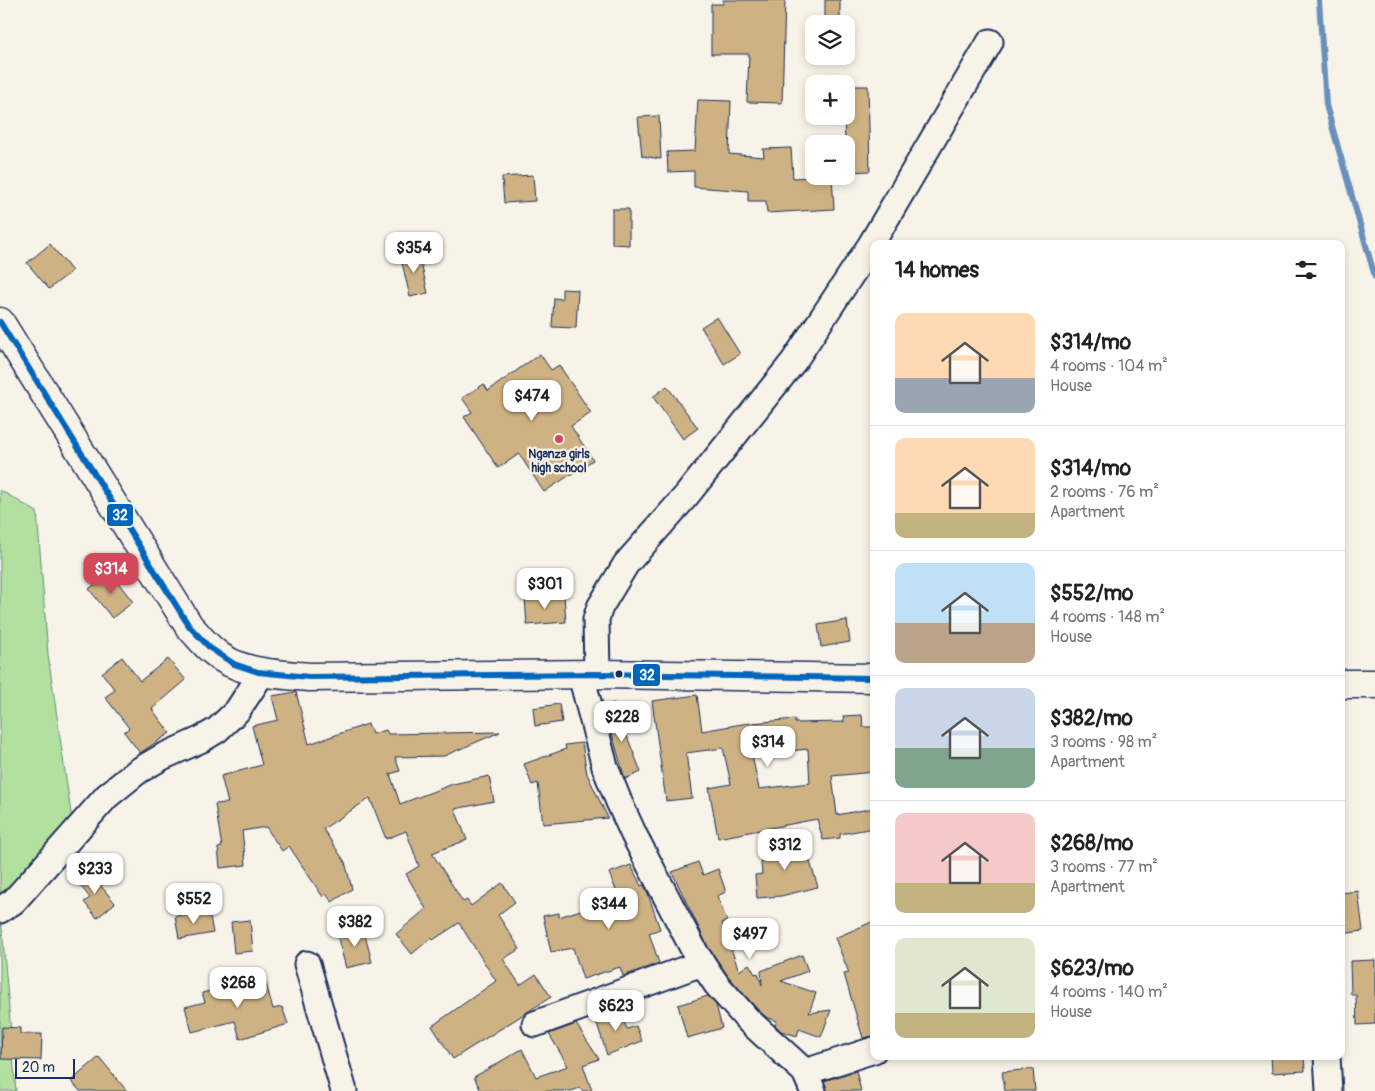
<!DOCTYPE html>
<html lang="en">
<head>
<meta charset="utf-8">
<style>
  body { margin:0; font-family:Pangolin,sans-serif; background:#f6f6f6; color:#222; height:100vh; display:flex; flex-direction:column; font-size:19px; white-space:nowrap }
  * { box-sizing:border-box; margin:0 }
  p { font-size:16px; color:#767676 }
  .icon { flex:none; width:28px; height:28px; fill:none; stroke:currentColor; stroke-width:2; stroke-linecap:round; stroke-linejoin:round }
  .map { position:relative; flex:1; overflow:hidden }
  .panel { position:absolute; left:870px; top:240px; width:475px; height:820px; display:flex; flex-direction:column; background:#fff; border-radius:10px; box-shadow:0 2px 8px #0003 }
  .panel>* { flex:none }
  .buttons { position:absolute; left:805px; top:15px; display:grid; gap:10px }
  .buttons a { display:grid; place-items:center; width:50px; height:50px; border-radius:10px; background:#fff; box-shadow:0 2px 8px #0003; font-size:25px }
  .scale { position:absolute; left:15px; bottom:12px; width:60px; box-sizing:border-box; padding-left:5px; border:2px solid #1b2f5e; border-top:0; font-size:14px; line-height:18px; white-space:nowrap; color:#1b2f5e; -webkit-text-stroke:4px #f7f3e8; paint-order:stroke }
  .price { position:absolute; translate:-50% -42px; padding:0 11px; border-radius:10px; background:#fff; color:#222; font-size:16px; line-height:32px; filter:drop-shadow(0 1px 2px #0008) }
  .price::after { content:''; position:absolute; left:50%; top:30px; width:15px; height:11px; margin-left:-8px; background:inherit; clip-path:polygon(0 0,100% 0,50% 100%) }
  .price.on { background:#d1495b; color:#fff }
  ul { padding:0; list-style:none }
  li { display:flex; align-items:center; gap:15px; height:125px; padding:0 25px }
  li+li { border-top:1px solid #e0e0e0 }
  li span { display:grid; place-items:center; flex:none; width:140px; height:100px; border-radius:10px; color:#555 }
  li>.icon { margin-inline-start:auto }
  span .icon { width:60px; height:60px; fill:#fffc; stroke-width:1 }
  li b { font-size:21px }
  h2 { display:flex; justify-content:space-between; align-items:center; height:60px; padding:0 25px; font-size:21px }
  .map>svg:first-child { display:block }
</style>
</head>
<body>
<div class="map">
<svg width="1375" height="1091" viewBox="0 0 1375 1091">
  <rect width="100%" height="100%" fill="#f7f3e8"/>
  <filter id="ink" filterUnits="userSpaceOnUse"><feTurbulence type="fractalNoise" baseFrequency=".02" numOctaves="2"/><feDisplacementMap in="SourceGraphic" scale="10" xChannelSelector="R" yChannelSelector="G"/><feConvolveMatrix kernelMatrix="1 2 1 2 8 2 1 2 1" color-interpolation-filters="sRGB"/></filter>
  <g filter="url(#ink)">
    <path fill="#b2e09f" stroke="#66887e" d="M0,490l37,22 11,143 25,172 -72,90 15,174h-16z"/>
    <g fill="none" stroke-linecap="round" stroke-linejoin="round">
      <path stroke="#6790ba" stroke-width="6" d="M1319,0l7,105 49,172"/>
    </g>
    <g fill="#ceb283" stroke="#1b2f5e" fill-rule="evenodd">
      <path d="M723,0h62l-3,103 -35,-1 2,-48h-38v-50h12z"/>
      <rect x="825" y="0" width="15" height="24"/>
      <path d="M846,86h22l2,85 -24,1 -2,-56h2z"/>
      <path d="M698,100l33,1 -2,53 35,3 -1,-8 28,-1 2,30 39,-2 2,33 -67,4 -1,-12h-18v-10l-54,-4v-16l-26,1 -1,-20 28,-1z"/>
      <path d="M659,116l2,43 -19,-3 -4,-39z"/>
      <path d="M533,175l2,26 -31,2 -2,-26z"/>
      <path d="M612,209h17v36l-17,-1z"/>
      <path d="M50,244l22,27 -23,18 -22,-26z"/>
      <path d="M418,250l10,43 -18,4 -10,-43z"/>
      <path d="M562,289l16,1 -2,38 -24,-1 2,-29 8,1z"/>
      <path d="M717,317l23,37 -16,10 -23,-37z"/>
      <path d="M540,354l11,16 8,-5 32,48 -20,13 22,34 -49,32 -25,-38 -21,14 -34,-51 8,-5 -10,-14 22,-14 4,7z"/>
      <path d="M667,386l31,42 -15,11 -30,-42z"/>
      <path d="M110,572l23,30 -21,16 -23,-29z"/>
      <path d="M564,595l2,27 -39,3 -2,-27z"/>
      <path d="M847,620l3,22 -29,5 -3,-22z"/>
      <path d="M122,657l18,24 28,-22 18,21 -34,29 18,24 -30,20 -16,-21 5,-4 -24,-31 10,-7 -13,-17z"/>
      <path d="M296,692l13,52 59,-20 4,10 14,-4 2,4 112,-2 -56,24 -49,1 5,14 -10,3 10,30 53,-20 36,-8 5,25 -39,8 12,31 -35,13 31,49 4,-2 4,6 31,-23 13,19 -17,13 22,34 -17,10 17,26 16,-11 15,23 -98,62 -21,-33 64,-45 -37,-58 -26,17 -2,-2 -19,16 -16,-20 30,-25 -20,-35 13,-8 -13,-35 -20,8 -16,-41 -47,31 22,33 7,27 -20,13 -6,-8 -3,3 -34,-51 -7,5 -16,-24 -24,4 4,34 -26,3 -2,-20 4,-1 -7,-43 13,-1 -7,-27 41,-11 -10,-39 26,-6 -6,-24z"/>
      <path d="M697,695l5,36 40,-7 53,-5v4l49,-1 -1,-6 19,-1 1,12h11v45l-42,4 5,39 37,-7v20l-34,6v4l-17,2 -6,-21 -99,19 -9,-50 22,-4 -8,-36 -37,5 6,45 -26,3 -14,-100zM808,749l2,34 -51,6 -7,-34z"/>
      <path d="M614,703l27,69 -16,7 -21,-73z"/>
      <path d="M559,704l3,18 -27,4 -2,-18z"/>
      <path d="M582,743l5,31 21,44 -65,6 -5,-41 -6,2 -8,-21 42,-15 -1,-4z"/>
      <path d="M802,837l16,50 -37,9 -24,2 -2,-23 7,-1 -2,-21z"/>
      <path d="M698,862l5,13 15,-6 8,23 -9,4 10,25 -5,2 17,48 10,-7 6,10 3,-1 4,12 -1,-14 41,-16 6,16 -27,10 35,12 -7,20 22,-3 -10,27 -22,-8 -2,7 -16,-5 -6,-6 2,-4 -11,-4 -8,-7 -30,-34 -20,-29 -36,-75z"/>
      <path d="M631,865l10,21 3,-1 3,6 13,38 -11,4 10,30 -36,13 -3,-9 -37,12 -10,-31 -22,4 -8,-36 16,-3v4l40,-13 -1,-2 20,-7 -9,-22z"/>
      <path d="M88,870l27,33 -18,15 -13,-16 6,-4 -14,-18z"/>
      <path d="M1358,891l5,40 -22,3v-41z"/>
      <path d="M209,911l4,22 -34,6 -4,-23z"/>
      <path d="M250,920l3,31 -19,2 -3,-31z"/>
      <path d="M874,921v115l-11,2 -19,-64 5,-1 -14,-35z"/>
      <path d="M363,928l9,34 -26,6 -9,-33z"/>
      <path d="M1375,960v64l-18,1 -1,-30h-5l-1,-34z"/>
      <path d="M263,972l10,37 9,-2 6,17 -48,15 -5,-18 -43,11 -7,-25 20,-5 -3,-9 47,-12 -1,-4z"/>
      <path d="M708,996l8,9 6,23 -35,10 -9,-33z"/>
      <path d="M619,1009l8,20 9,-3 6,15 -35,14 -12,-38z"/>
      <path d="M576,1024l23,35 -16,6 9,26h-10l-2,-3 -9,3h-90l-7,-14 48,-28 14,28 32,-11 -19,-32z"/>
      <path d="M2,1027l18,1v6h22l-1,26 -40,-1z"/>
      <path d="M1271,1056h33l1,15 -33,2z"/>
      <path d="M99,1057l28,34h-47l-9,-10z"/>
      <path d="M1033,1069l2,22h-30l-3,-19z"/>
      <path d="M856,1071l5,20h-34l-3,-10z"/>
    </g>
    <g fill="none" stroke-linecap="round" stroke-linejoin="round">
      <defs>
        <g id="minor">
          <path d="M597,674l-1,-55 4,-12 26,-43 60,-68 108,-135 76,-115 120,-204"/>
          <path d="M581,675l24,92 14,35 15,33 62,119 21,31 31,35 57,52 8,19"/>
          <path d="M0,910l14,-9 93,-105 31,-25 24,-14 40,-18 15,-9 20,-19 25,-38"/>
          <path d="M307,964l37,127"/>
          <path d="M535,1024l167,-61"/>
          <path d="M1327,1056l2,35"/>
          <path d="M805,1072l69,-22"/>
        </g>
        <g id="major">
          <path d="M0,322l189,304c8,8 15,18 24,25 25,23 64,23 96,26l288,-3 277,4"/>
          <path d="M1341,684h34"/>
        </g>
      </defs>
      <use href="#minor" stroke="#1b2f5e" stroke-width="29"/>
      <use href="#major" stroke="#1b2f5e" stroke-width="31"/>
      <use href="#minor" stroke="#f7f3e8" stroke-width="25"/>
      <use href="#major" stroke="#f7f3e8" stroke-width="28"/>
      <defs>
        <path id="bus-1" d="M0,322l189,304 21,22 24,16 24,8 51,5 288,-3 277,4"/>
      </defs>
      <use href="#bus-1" stroke="#f7f3e8" stroke-width="10"/>
      <use href="#bus-1" stroke="#0065bd" stroke-width="6"/>
    </g>
  </g>
  <circle fill="#d1495b" stroke="#f7f3e8" stroke-width="2" cx="559" cy="439" r="5"/>
  <circle fill="#1b2f5e" stroke="#f7f3e8" stroke-width="2" cx="619" cy="674" r="4.5"/>
  <g text-anchor="middle" stroke-width="4.5" stroke-linejoin="round" paint-order="stroke">
    <g font-size="12" font-weight="bold" fill="#1b2f5e" stroke="#f7f3e8">
      <text x="559" y="458">Nganza girls<tspan x="559" dy="14">high school</tspan></text>
    </g>
  </g>
  <g stroke="#f7f3e8" stroke-width="2">
    <rect x="106" y="503" width="28" height="24" rx="5" fill="#0065bd"/>
    <rect x="632" y="663" width="29" height="24" rx="5" fill="#0065bd"/>
  </g>
  <g font-size="14" text-anchor="middle" font-weight="bold" fill="#fff">
    <text x="120" y="520">32</text>
    <text x="647" y="680">32</text>
  </g>
</svg>
<div class="buttons">
<a><svg class="icon" aria-label="layers" viewBox="0 0 24 24"><path d="M12 4l9 5-9 5-9-5zM3 14l9 5 9-5"/></svg></a>
<a>+</a>
<a>−</a>
</div>
<div class="scale">20 m</div>
<b class="price" style="left:414px;top:274px">$354</b>
<b class="price" style="left:532px;top:422px">$474</b>
<b class="price on" style="left:111px;top:595px">$314</b>
<b class="price" style="left:545px;top:610px">$301</b>
<b class="price" style="left:622px;top:743px">$228</b>
<b class="price" style="left:768px;top:768px">$314</b>
<b class="price" style="left:785px;top:871px">$312</b>
<b class="price" style="left:95px;top:895px">$233</b>
<b class="price" style="left:194px;top:925px">$552</b>
<b class="price" style="left:609px;top:930px">$344</b>
<b class="price" style="left:355px;top:948px">$382</b>
<b class="price" style="left:750px;top:960px">$497</b>
<b class="price" style="left:238px;top:1009px">$268</b>
<b class="price" style="left:616px;top:1032px">$623</b>
<section class="panel">
<h2>14 homes<svg class="icon" aria-label="filters" viewBox="0 0 24 24"><path d="M4 7h16M4 17h16"/><circle cx="9" cy="7" r="2"/><circle cx="15" cy="17" r="2"/></svg></h2>
<ul>
<li><span style="background:linear-gradient(#ffd9b3 65%,#9aa5b1 0)"><svg class="icon" aria-label="home" viewBox="0 0 24 24"><path d="M3 11l9-7 9 7M6 9v11h12V9"/></svg></span><div><b>$314/mo</b><p>4 rooms · 104 m²</p><p>House</p></div></li>
<li><span style="background:linear-gradient(#ffd9b3 75%,#c2b280 0)"><svg class="icon" aria-label="home" viewBox="0 0 24 24"><path d="M3 11l9-7 9 7M6 9v11h12V9"/></svg></span><div><b>$314/mo</b><p>2 rooms · 76 m²</p><p>Apartment</p></div></li>
<li><span style="background:linear-gradient(#bfe0f5 60%,#b9a48a 0)"><svg class="icon" aria-label="home" viewBox="0 0 24 24"><path d="M3 11l9-7 9 7M6 9v11h12V9"/></svg></span><div><b>$552/mo</b><p>4 rooms · 148 m²</p><p>House</p></div></li>
<li><span style="background:linear-gradient(#c9d6e8 60%,#7fa58c 0)"><svg class="icon" aria-label="home" viewBox="0 0 24 24"><path d="M3 11l9-7 9 7M6 9v11h12V9"/></svg></span><div><b>$382/mo</b><p>3 rooms · 98 m²</p><p>Apartment</p></div></li>
<li><span style="background:linear-gradient(#f6c9c9 70%,#c2b280 0)"><svg class="icon" aria-label="home" viewBox="0 0 24 24"><path d="M3 11l9-7 9 7M6 9v11h12V9"/></svg></span><div><b>$268/mo</b><p>3 rooms · 77 m²</p><p>Apartment</p></div></li>
<li><span style="background:linear-gradient(#dfe7d0 75%,#c2b280 0)"><svg class="icon" aria-label="home" viewBox="0 0 24 24"><path d="M3 11l9-7 9 7M6 9v11h12V9"/></svg></span><div><b>$623/mo</b><p>4 rooms · 140 m²</p><p>House</p></div></li>
</ul>
</section>
</div>
</body>
</html>
